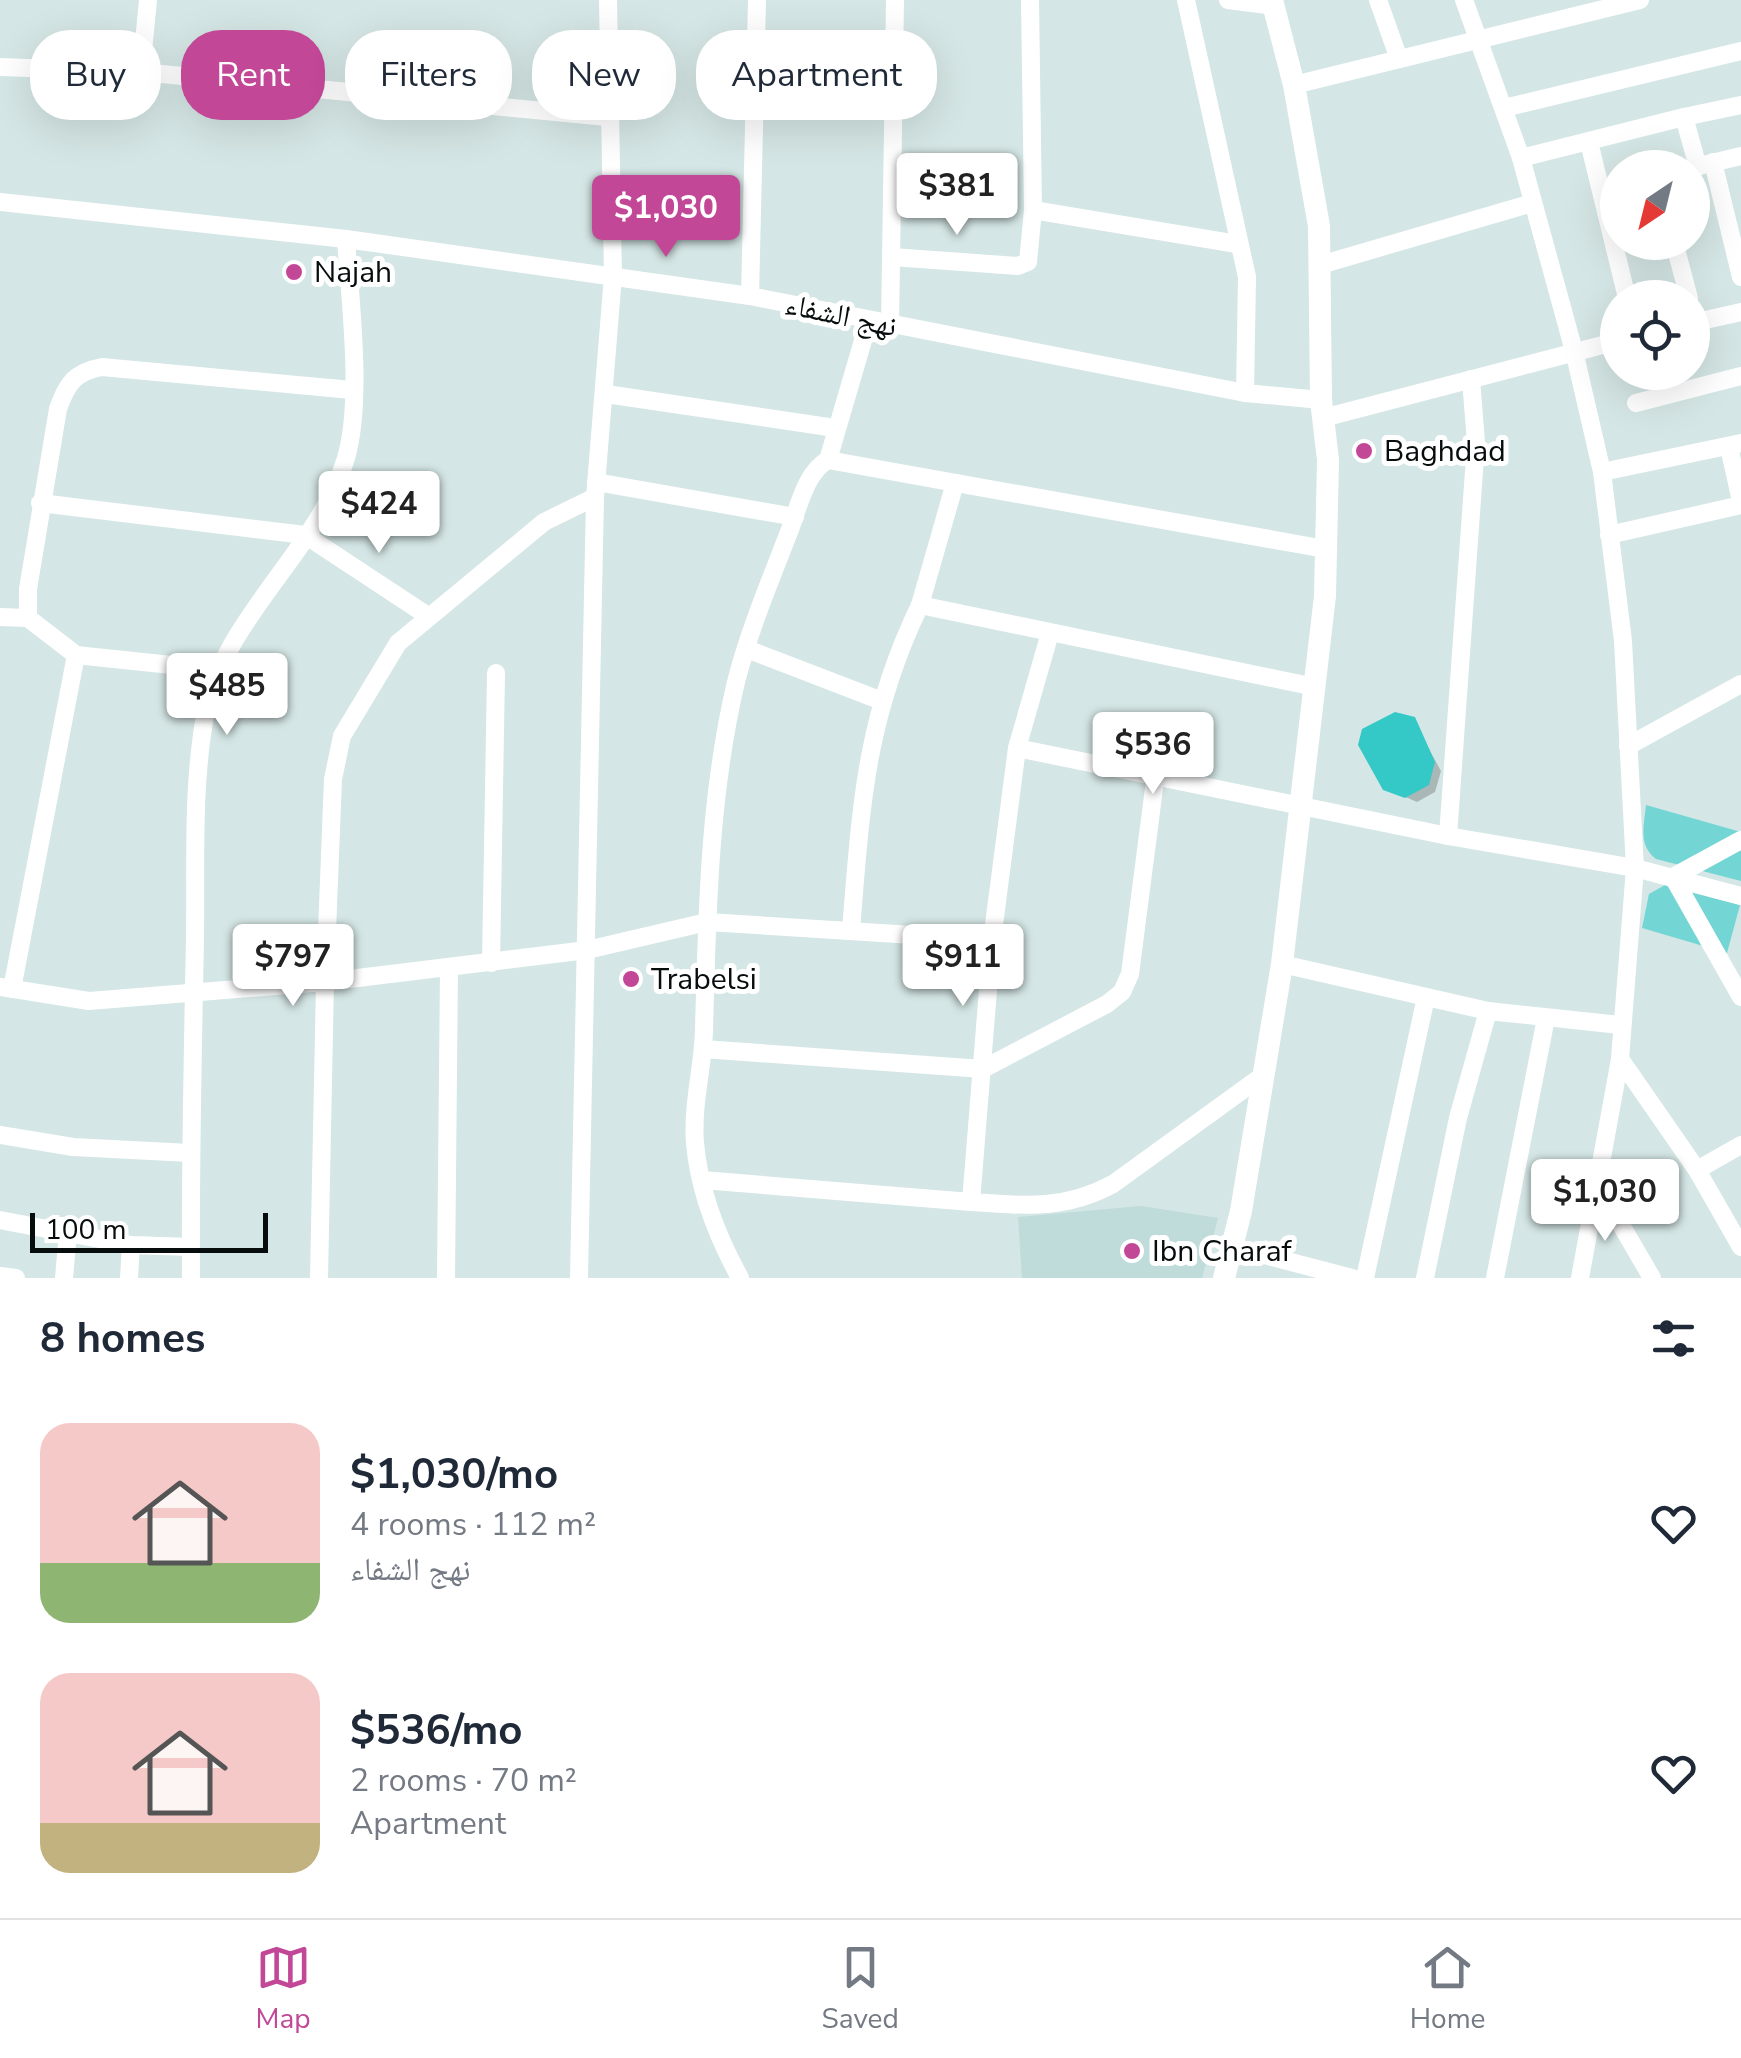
<!DOCTYPE html>
<html lang="en">
<head>
<meta charset="utf-8">
<style>
  body { margin:0; font-family:"Nunito Sans","Noto Naskh Arabic",sans-serif; background:#f2f2f3; color:#1f2937; height:100vh; display:flex; flex-direction:column; font-size:38px; white-space:nowrap }
  * { box-sizing:border-box; margin:0 }
  p { font-size:32px; color:#747a83 }
  .icon { flex:none; width:55px; height:55px; fill:none; stroke:currentColor; stroke-width:2; stroke-linecap:round; stroke-linejoin:round }
  .map { position:relative; height:1278px; overflow:hidden }
  .side { display:flex; flex-direction:column; background:#fff; flex:1 }
  .side>* { flex:none }
  .hud { position:absolute; left:30px; top:30px; width:1000px; height:90px; display:flex; gap:20px }
  .needle { width:65px; rotate:215deg }
  .fabs { position:absolute; left:1600px; top:150px; display:grid; gap:20px }
  .fabs a { display:grid; place-items:center; width:110px; height:110px; border-radius:50%; background:#fff; box-shadow:0 10px 40px #0002; font-size:50px }
  .scale { position:absolute; left:30px; bottom:25px; width:238px; box-sizing:border-box; padding-left:10px; border:5px solid #070d0d; border-top:0; font-size:28px; line-height:35px; white-space:nowrap; color:#070d0d; -webkit-text-stroke:8px #fff; paint-order:stroke }
  .price { position:absolute; translate:-50% -85px; padding:0 22px; border-radius:10px; background:#fff; color:#222; font-size:32px; line-height:65px; filter:drop-shadow(0 2px 5px #0008) }
  .price::after { content:''; position:absolute; left:50%; top:60px; width:30px; height:22px; margin-left:-15px; background:inherit; clip-path:polygon(0 0,100% 0,50% 100%) }
  .price.current { background:#c24797; color:#fff }
  ul { padding:0; list-style:none }
  li { display:flex; align-items:center; gap:30px; height:250px; padding:0 40px }
  li span { display:grid; place-items:center; flex:none; width:280px; height:200px; border-radius:30px; color:#555 }
  li>.icon { margin-inline-start:auto }
  span .icon { width:120px; height:120px; fill:#fffc; stroke-width:1 }
  li b { font-size:42px }
  h2 { display:flex; justify-content:space-between; align-items:center; height:120px; padding:0 40px; font-size:42px }
  .pill { padding:0 35px; border-radius:40px; background:#fff; box-shadow:0 10px 40px #0002; font-size:35px; line-height:90px }
  .pill.current { background:#c24797; color:#fff }
  .tab-bar { display:flex; justify-content:space-around; align-items:center; height:140px; border-top:2px solid #e0e1e3; background:#fff; font-size:28px; color:#747a83 }
  .tab-bar a { display:grid; justify-items:center; gap:5px }
  .tab-bar .current { color:#c24797 }
  .map>svg:first-child { display:block }
</style>
</head>
<body>
<div class="map">
<svg width="1741" height="1278" viewBox="0 0 1741 1278">
  <rect width="100%" height="100%" fill="#d4e6e5"/>
  <path fill="#bfdbda" d="M1141,1206l77,12 -16,60h-180l-4,-61z"/>
  <g fill="#74d6d4">
    <path d="M1646,805l95,27v49l-85,-22c-18,-14 -12,-33 -10,-54z"/>
    <path d="M1665,885l75,20 -13,48 -85,-25 7,-34z"/>
  </g>
  <path fill="#0003" d="M1413,720l28,51 -6,21 -18,10 -32,-14z"/>
  <path fill="#34c8c7" d="M1395,712l20,5 20,45 -6,23 -24,13 -22,-8 -25,-45 4,-16z"/>
  <g fill="none" stroke-linecap="round" stroke-linejoin="round">
    <g stroke="#fff" stroke-width="18">
      <path d="M1186,0l61,277 -2,116"/>
      <path d="M1228,0l46,6"/>
      <path d="M1378,0l21,59"/>
      <path d="M1464,0l57,158 53,193 28,121 21,169 12,227 -15,191 -40,219"/>
      <path d="M0,67l141,5 466,45"/>
      <path d="M141,72l7,-72"/>
      <path d="M1294,85l346,-85"/>
      <path d="M1504,108l237,-57"/>
      <path d="M1684,117l57,-12"/>
      <path d="M1589,142l38,156"/>
      <path d="M1521,158l163,-41 14,50"/>
      <path d="M1713,162l28,115"/>
      <path d="M1703,165l38,-9"/>
      <path d="M0,202l346,37 404,57 495,97 76,7"/>
      <path d="M1033,210l204,34"/>
      <path d="M1674,242l15,56"/>
      <path d="M892,257l126,9 10,-4 5,-52 -3,-210"/>
      <path d="M1320,265l212,-62"/>
      <path d="M750,296l7,-296"/>
      <path d="M1692,323l49,-11"/>
      <path d="M890,325l5,-325"/>
      <path d="M606,394l229,34"/>
      <path d="M1636,403l105,-27"/>
      <path d="M1323,418l295,-77"/>
      <path d="M1729,447l12,54"/>
      <path d="M828,460l41,-140"/>
      <path d="M1602,472l139,-29"/>
      <path d="M596,482l199,35"/>
      <path d="M40,503l265,32 123,81"/>
      <path d="M1609,535l132,-30"/>
      <path d="M920,605l35,-122"/>
      <path d="M0,617l28,1 48,37 143,15"/>
      <path d="M28,618v-29l30,-180c9,-26 17,-37 44,-42l250,23"/>
      <path d="M747,649l135,52"/>
      <path d="M1628,746l113,-62"/>
      <path d="M1017,748l431,88 187,32 106,28"/>
      <path d="M1448,836l28,-393 -5,-64"/>
      <path d="M1741,840l-68,37 68,120"/>
      <path d="M851,930c10,-123 14,-211 69,-325l395,82"/>
      <path d="M992,940l25,-192 33,-115"/>
      <path d="M491,963l5,-290"/>
      <path d="M1282,964l206,47 132,14"/>
      <path d="M0,987l89,14 236,-19 262,-32 120,-28 285,18 -21,262c53,4 94,8 142,-18l149,-108"/>
      <path d="M12,989l64,-334"/>
      <path d="M703,1049l280,20 124,-65 15,-12 8,-18 26,-201"/>
      <path d="M1620,1059l77,111 44,77"/>
      <path d="M0,1135l73,12 117,6"/>
      <path d="M1697,1170l44,-25"/>
      <path d="M702,1180l269,22"/>
      <path d="M1599,1187l53,91"/>
      <path d="M0,1220l131,25 60,2"/>
      <path d="M1234,1247l118,31"/>
      <path d="M0,1276l16,2"/>
      <path d="M64,1278l4,-46"/>
      <path d="M129,1278l2,-33"/>
      <path d="M191,1278c-1,-114 2,-228 4,-342 1,-72 -3,-149 10,-220 18,-99 113,-164 141,-258 17,-58 4,-158 0,-219"/>
      <path d="M319,1278l6,-296 8,-203 9,-43 56,-93 146,-121 51,-25"/>
      <path d="M446,1278l3,-309"/>
      <path d="M579,1278l16,-781 18,-221 -5,-276"/>
      <path d="M740,1278c-23,-42 -41,-87 -45,-135 -3,-39 8,-75 9,-113 3,-116 5,-234 32,-348 13,-51 34,-101 53,-150 9,-22 16,-60 39,-72l497,89"/>
      <path d="M1365,1278l61,-281"/>
      <path d="M1425,1278l33,-160 30,-107"/>
      <path d="M1495,1278l51,-260"/>
    </g>
    <path stroke="#fff" stroke-width="22" d="M1224,1278l17,-67 41,-247 43,-368 3,-136 -7,-60 -2,-174 -25,-141 -22,-85"/>
  </g>
  <g fill="#c24797" stroke="#fff" stroke-width="4">
    <circle cx="294" cy="272" r="10"/>
    <circle cx="1364" cy="451" r="10"/>
    <circle cx="631" cy="979" r="10"/>
    <circle cx="1132" cy="1251" r="10"/>
  </g>
  <g text-anchor="middle" stroke-width="10" stroke-linejoin="round" paint-order="stroke">
    <g font-size="30" fill="#070d0d" stroke="#fff" text-anchor="start">
      <text x="314" y="282">Najah</text>
      <text x="1384" y="461">Baghdad</text>
      <text x="651" y="989">Trabelsi</text>
      <text x="1152" y="1261">Ibn Charaf</text>
    </g>
    <g font-size="30" fill="#070d0d" stroke="#fff">
      <text transform="translate(841 315) rotate(12)" y="10">نهج الشفاء</text>
    </g>
  </g>
</svg>
<div class="fabs">
<a><svg class="needle" viewBox="-14 -14 28 28"><path d="M0-13l5 13h-10z" fill="#e53935"/><path d="M0 13l5-13h-10z" fill="#747a83"/></svg></a>
<a><svg class="icon" aria-label="locate" viewBox="0 0 24 24"><circle cx="12" cy="12" r="6"/><path d="M12 2v4M12 18v4M2 12h4M18 12h4"/></svg></a>
</div>
<div class="scale">100 m</div>
<b class="price" style="left:957px;top:238px">$381</b>
<b class="price current" style="left:666px;top:260px">$1,030</b>
<b class="price" style="left:379px;top:556px">$424</b>
<b class="price" style="left:227px;top:738px">$485</b>
<b class="price" style="left:1153px;top:797px">$536</b>
<b class="price" style="left:293px;top:1009px">$797</b>
<b class="price" style="left:963px;top:1009px">$911</b>
<b class="price" style="left:1605px;top:1244px">$1,030</b>
<div class="hud">
<a class="pill">Buy</a>
<a class="pill current">Rent</a>
<a class="pill">Filters</a>
<a class="pill">New</a>
<a class="pill">Apartment</a>
</div>
</div>
<section class="side">
<h2>8 homes<svg class="icon" aria-label="filters" viewBox="0 0 24 24"><path d="M4 7h16M4 17h16"/><circle cx="9" cy="7" r="2"/><circle cx="15" cy="17" r="2"/></svg></h2>
<ul>
<li><span style="background:linear-gradient(#f6c9c9 70%,#8fb573 0)"><svg class="icon" aria-label="home" viewBox="0 0 24 24"><path d="M3 11l9-7 9 7M6 9v11h12V9"/></svg></span><div><b>$1,030/mo</b><p>4 rooms · 112 m²</p><p>نهج الشفاء</p></div><svg class="icon" aria-label="heart" viewBox="0 0 24 24"><path d="M12 20l-8-8c-3-5 5-10 8-4 3-6 11-1 8 4z"/></svg></li>
<li><span style="background:linear-gradient(#f6c9c9 75%,#c2b280 0)"><svg class="icon" aria-label="home" viewBox="0 0 24 24"><path d="M3 11l9-7 9 7M6 9v11h12V9"/></svg></span><div><b>$536/mo</b><p>2 rooms · 70 m²</p><p>Apartment</p></div><svg class="icon" aria-label="heart" viewBox="0 0 24 24"><path d="M12 20l-8-8c-3-5 5-10 8-4 3-6 11-1 8 4z"/></svg></li>
</ul>
</section>
<nav class="tab-bar">
<a class="current"><svg class="icon" aria-label="map" viewBox="0 0 24 24"><path d="M3 6l6-2 6 2 6-2v14l-6 2-6-2-6 2zM9 4v14M15 6v14"/></svg>Map</a>
<a><svg class="icon" aria-label="saved" viewBox="0 0 24 24"><path d="M7 4h10v16l-5-4-5 4z"/></svg>Saved</a>
<a><svg class="icon" aria-label="home" viewBox="0 0 24 24"><path d="M3 11l9-7 9 7M6 9v11h12V9"/></svg>Home</a>
</nav>
</body>
</html>
